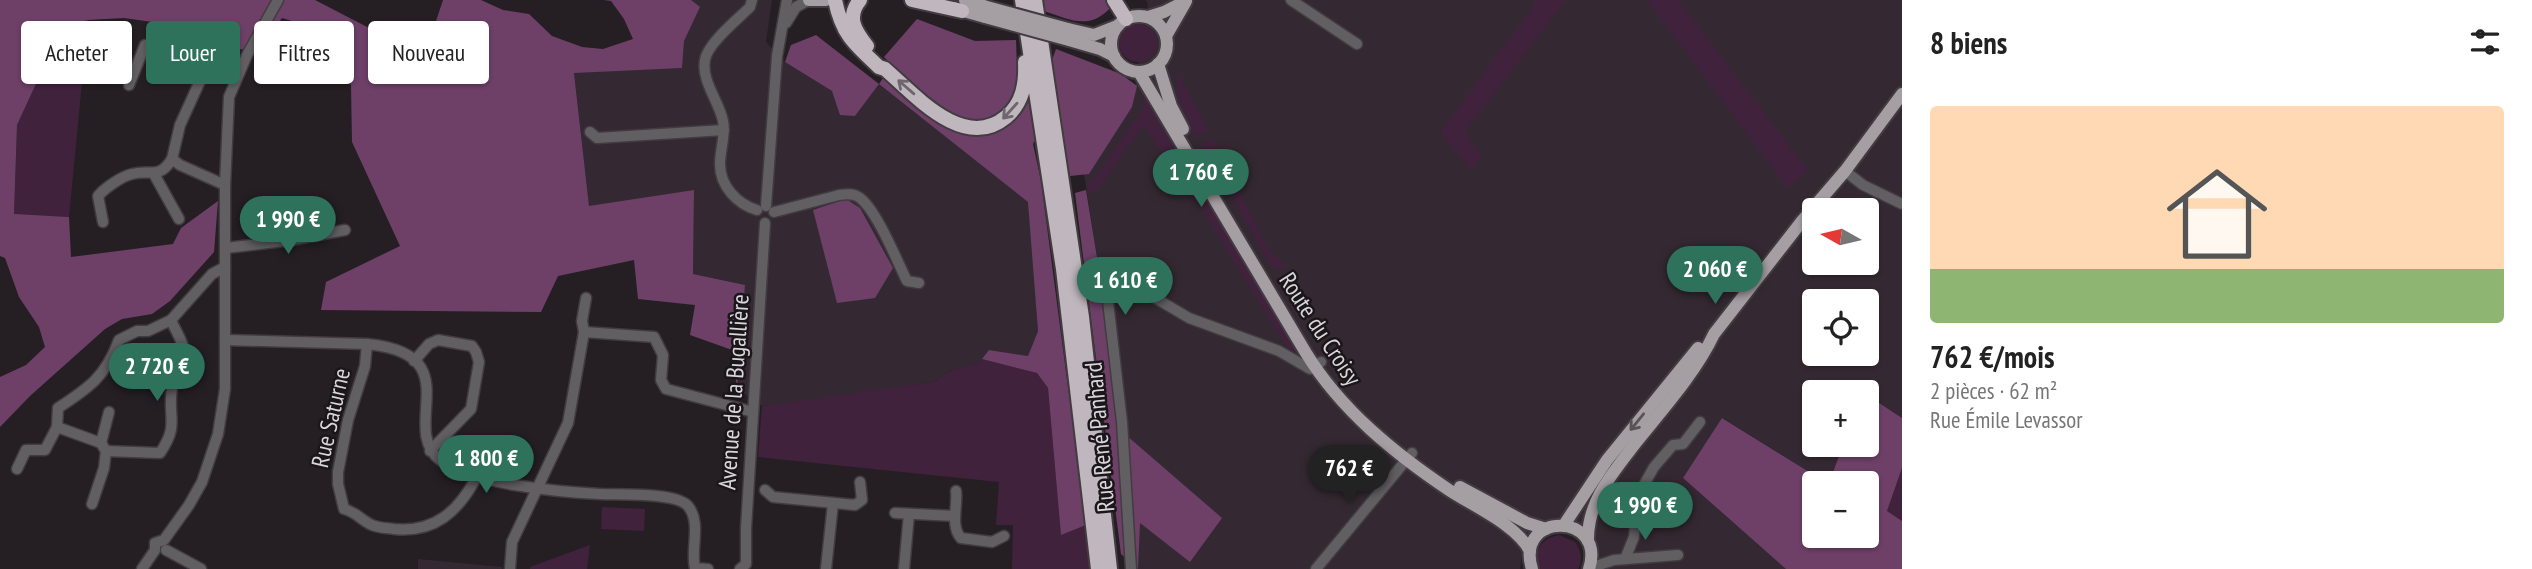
<!DOCTYPE html>
<html lang="fr">
<head>
<meta charset="utf-8">
<style>
  body { margin:0; font-family:"PT Sans Narrow",sans-serif; background:#f6f6f6; color:#222; height:100vh; display:flex; flex-direction:column; font-size:26px; white-space:nowrap }
  * { box-sizing:border-box; margin:0 }
  p { font-size:23px; color:#767676 }
  .icon { flex:none; width:38px; height:38px; fill:none; stroke:currentColor; stroke-width:2; stroke-linecap:round; stroke-linejoin:round }
  .map { position:relative; flex:1; overflow:hidden }
  .sheet { display:flex; flex-direction:column; background:#fff; width:630px }
  .sheet>* { flex:none }
  .guide { position:absolute; left:21px; top:21px; width:665px; height:63px; display:flex; gap:14px }
  .needle { width:46px; rotate:278deg }
  .fabs { position:absolute; left:1802px; top:198px; display:grid; gap:14px }
  .fabs a { display:grid; place-items:center; width:77px; height:77px; border-radius:7px; background:#fff; box-shadow:0 2px 5px #0004; font-size:35px }
  .price { position:absolute; translate:-50% -60px; padding:0 16px; border-radius:24px; background:#2e725c; color:#fff; font-size:23px; line-height:46px; filter:drop-shadow(0 2px 4px #0008) }
  .price::after { content:''; position:absolute; left:50%; top:42px; width:21px; height:16px; margin-left:-10px; background:inherit; clip-path:polygon(0 0,100% 0,50% 100%) }
  .price.current { background:#222; color:#fff }
  ul { padding:0; list-style:none }
  li { display:grid; align-content:center; gap:14px; height:371px; padding:0 28px }
  li span { display:grid; place-items:center; height:217px; border-radius:7px; color:#555 }
  li>.icon { margin-inline-start:auto }
  span .icon { width:126px; height:126px; fill:#fffc; stroke-width:1 }
  li b { font-size:30px }
  h2 { display:flex; justify-content:space-between; align-items:center; height:84px; padding:0 28px; font-size:30px }
  .tag { padding:0 24px; border-radius:7px; background:#fff; box-shadow:0 2px 5px #0004; font-size:24px; line-height:63px }
  .tag.current { background:#2e725c; color:#fff }
  main { display:flex; flex:1; min-height:0 }
  .map>svg:first-child { display:block }
</style>
</head>
<body>
<main>
<div class="map">
<svg width="1902" height="569" viewBox="0 0 1902 569">
  <rect width="100%" height="100%" fill="#251f24"/>
  <g fill="#342932" fill-rule="evenodd">
    <path d="M691,0h81l-6,42 19,20 47,29 23,25 24,-32 150,118 9,129 -10,25 -39,-6 -9,13 -28,7 -19,12 -127,19 -44,5 -25,-17 8,-104 -52,-11 1,-84 -105,17 -15,-135 107,-4 3,-27 15,-33z"/>
    <path d="M1146,0h756v418l-35,-23v-3h-52v52l28,1 -14,38h-2l-104,-65 -40,60 103,91h-191l-1,-26 -12,-17 -28,-6 -18,5 -13,19 -3,25h-382l1,-47 -20,-93 -14,-123 -21,-132h5l43,-67 16,-103zM1815,210h52v52h-52zM1815,301h52v53h-52z"/>
    <path d="M418,559l84,8v2h-84z"/>
  </g>
  <g fill="#40223c">
    <path d="M1533,0h33l-101,131 16,25 -9,15 -32,-39 95,-128z"/>
    <path d="M1647,0h31l130,170 -20,19z"/>
    <path d="M88,20l-19,197 -55,-2 3,-90 24,-52 5,-26 21,-21z"/>
    <circle cx="1138" cy="43" r="19"/>
    <path d="M1177,71l32,59 -13,7 -19,-32z"/>
    <path d="M1147,96l149,254v4l-9,-7 -87,-141 -12,-9 -43,-70 -4,1 -42,60 -10,6 -2,-11 6,-2 49,-72 2,-12z"/>
    <path d="M1213,139l57,113 19,16h-13l-6,-4 -69,-120z"/>
    <path d="M982,359l55,14 11,15 13,146 25,-9 4,44h-78l1,-44h-17l3,-43 -241,-25 4,-51 171,-24 19,-12 27,-7z"/>
    <path d="M1902,468v53l-15,-10z"/>
    <path d="M602,507l43,2 -1,22 -43,-2z"/>
    <path d="M1559,535l16,7c6,9 8,17 3,27h-38c-8,-17 1,-31 19,-34z"/>
    <path d="M590,545l-3,24h-57v-2z"/>
  </g>
  <g fill="#6e4068">
    <path d="M0,0h315l54,28 33,12 32,-13 9,-27h38l22,10 26,4 23,22 30,11 21,2 30,-10 -9,-20 -13,-18 -7,-1h87l9,7 -16,34 -2,27 -108,5 15,133 105,-16 -1,84 52,11 -8,104 -5,-39 -42,-15 5,-30 -57,-6 -4,-39 -76,16 -17,36 -220,-2 5,-28 74,-36 -48,-104 -1,-57 -8,-30 -26,-26 -35,-11 -22,32 -30,-1 -4,-11 -17,-8 -85,-12 -36,2 -21,6 -21,21 -5,26 -24,52 -3,89 55,3 2,40 102,-13 8,-16 37,-27 -4,51 -44,49 -18,13 -30,5 -17,10 -75,67 -30,31v-50l26,-12 19,-18 -6,-20 -20,-30 -14,-39 -5,-2z"/>
    <path d="M1042,0h64l4,8c-21,23 -41,11 -66,3z"/>
    <path d="M917,19l58,22 41,-1 1,30 11,29 7,41 -2,4 8,37 45,344 -25,10 -13,-147 -11,-15 -55,-14 7,-9 39,6 10,-25 -10,-129 -149,-118 -24,32 -15,-1 -8,-24 -47,-29 6,-17 25,-10 63,49 13,-19 -8,-8z"/>
    <path d="M1056,49l65,25 16,12 -5,21 -43,67 -19,2 -21,-108z"/>
    <path d="M1086,190l19,116 14,123 103,89 -32,44 -50,-39 -2,46 -17,-15 -46,-361z"/>
    <path d="M846,199l14,9 33,60 -18,30 -38,5 -24,-93z"/>
    <path d="M1867,395l35,23v50l-15,43 15,10v48h-116l-103,-91 39,-60 105,65h-12v53h52v-53h-38l14,-38 24,-1z"/>
  </g>
  <g fill="none" stroke-linecap="round" stroke-linejoin="round">
    <defs>
      <g id="minor">
        <path d="M752,0l-2,7c-12,12 -43,37 -45,53 -4,21 14,41 18,61 3,14 -3,28 -3,43 0,22 17,40 37,46"/>
        <path d="M1291,0l66,44"/>
        <path d="M786,23l10,-16 13,-7"/>
        <path d="M129,85l16,-40 60,25 -25,55 -8,34 8,6 45,20"/>
        <path d="M590,132l7,6 127,-8"/>
        <path d="M1845,171l18,14 39,19"/>
        <path d="M154,174l25,45"/>
        <path d="M766,206l11,-150 10,-56"/>
        <path d="M774,212l65,-17c7,-1 15,-2 21,3 17,13 37,63 47,83l12,2"/>
        <path d="M103,222l-5,-26c7,-8 24,-20 34,-22 18,-5 27,6 40,-15"/>
        <path d="M226,248l66,-8 53,-10"/>
        <path d="M584,332l70,5 9,18 -2,25 5,9 87,23"/>
        <path d="M225,340l142,4c104,10 31,83 73,116 30,24 120,32 160,34 18,1 76,-2 88,12 14,17 2,43 7,62l13,1"/>
        <path d="M367,344l-2,22 -17,54 -10,52v12l6,25c12,3 17,11 28,16 6,3 15,3 22,4 40,4 64,-17 82,-51"/>
        <path d="M414,361l15,-17 9,-4 34,6 4,6 3,10 -8,47 -41,42"/>
        <path d="M57,427l1,-19c31,-20 48,-32 61,-68l18,-9h11l23,-11 41,-46 13,-7"/>
        <path d="M57,427l44,16 5,8"/>
        <path d="M101,443l8,-31"/>
        <path d="M106,451l54,2c20,-29 7,-36 12,-65 3,-12 13,-23 12,-37 -1,-10 -9,-21 -13,-31"/>
        <path d="M17,469l9,-19h19l12,-23"/>
        <path d="M765,490l8,7 82,8 7,-5 -2,-18"/>
        <path d="M956,491c2,15 -6,35 5,47l31,4 12,-6"/>
        <path d="M92,504l12,-36 2,-17"/>
        <path d="M895,513l60,3"/>
        <path d="M166,550l35,19"/>
        <path d="M1625,559l9,-22 2,-27 9,-27 9,-16 19,-22 10,-1 17,-22"/>
        <path d="M1590,568l24,-8 64,-5"/>
        <path d="M142,569l13,-19v-7l9,-3 25,-35 13,-23 16,-48 7,-45v-204l4,-88 18,-42 31,-55"/>
        <path d="M510,569l2,-27 56,-119 16,-91 -2,-11 4,-23"/>
        <path d="M740,569l6,-5v-36l19,-305"/>
        <path d="M826,569l7,-66"/>
        <path d="M904,569l5,-55"/>
        <path d="M1131,569l-9,-147 -14,-121c0,-12 3,-19 15,-22l66,39 90,33 31,18 11,-7"/>
        <path d="M1316,569l96,-116"/>
      </g>
      <g id="major">
        <path d="M809,0h17"/>
        <path d="M965,0l22,7"/>
        <path d="M953,8l32,9"/>
        <circle cx="1139" cy="44" r="28"/>
        <path d="M1148,17l16,-5 22,-11"/>
        <path d="M1068,29l26,6 23,-9"/>
        <path d="M1166,36l19,-33"/>
        <path d="M1069,40l31,9 14,7"/>
        <path d="M1158,64l13,42 12,23"/>
        <path d="M1139,72l167,281c35,57 88,100 143,137 24,16 68,35 81,61"/>
        <path d="M1460,487l67,36 19,6"/>
        <path d="M1564,525l43,-65 91,-112"/>
        <path d="M1588,541c-1,-39 24,-67 46,-96 28,-35 61,-71 80,-111l88,-113 43,-50 57,-77"/>
        <path d="M1532,569c-18,-58 75,-57 57,0"/>
      </g>
      <g id="highway">
        <path d="M835,0c7,34 19,44 44,67l6,2c30,26 79,83 121,48 17,-14 20,-34 19,-55"/>
        <path d="M860,0c-14,17 -5,31 7,46"/>
        <path d="M912,0l50,11"/>
        <path d="M1022,0l41,269 35,300"/>
        <path d="M1035,0l47,317 28,252"/>
        <path d="M1114,0l12,19"/>
      </g>
    </defs>
    <use href="#minor" stroke="#423c41" stroke-width="13"/>
    <use href="#major" stroke="#423c41" stroke-width="16"/>
    <use href="#highway" stroke="#423c41" stroke-width="18"/>
    <use href="#minor" stroke="#625f62" stroke-width="10"/>
    <use href="#major" stroke="#a59ea3" stroke-width="12"/>
    <use href="#highway" stroke="#bfb7bd" stroke-width="14"/>
    <defs>
      <g id="major-bridge">
        <path d="M987,7l81,22"/>
        <path d="M985,17l84,23"/>
      </g>
    </defs>
    <use href="#major-bridge" stroke="#423c41" stroke-width="16" stroke-linecap="butt"/>
    <use href="#major-bridge" stroke="#a59ea3" stroke-width="12"/>
  </g>
  <defs><path id="oneway-shaft" d="M-6 0H5M1.5-3L5.5 0L1.5 3" fill="none" stroke-width="1.6" stroke-linecap="round" stroke-linejoin="round" transform="scale(1.75)"/></defs>
  <g stroke="#6d666c">
    <use href="#oneway-shaft" transform="translate(906 87) rotate(-139)"/>
    <use href="#oneway-shaft" transform="translate(1010 111) rotate(132)"/>
  </g>
  <use stroke="#595358" href="#oneway-shaft" transform="translate(1637 422) rotate(129)"/>
  <g text-anchor="middle" stroke-width="5" stroke-linejoin="round" paint-order="stroke">
    <g font-size="24" fill="#d9d5d8" stroke="#1b161a">
      <text transform="translate(1320 329) rotate(57)" y="8">Route du Croisy</text>
      <text transform="translate(734 392) rotate(-86)" y="8">Avenue de la Bugallière</text>
      <text transform="translate(331 418) rotate(-77)" y="8">Rue Saturne</text>
      <text transform="translate(1100 437) rotate(-95)" y="8">Rue René Panhard</text>
    </g>
  </g>
</svg>
<div class="fabs">
<a><svg class="needle" viewBox="-14 -14 28 28"><path d="M0-13l5 13h-10z" fill="#e53935"/><path d="M0 13l5-13h-10z" fill="#767676"/></svg></a>
<a><svg class="icon" aria-label="locate" viewBox="0 0 24 24"><circle cx="12" cy="12" r="6"/><path d="M12 2v4M12 18v4M2 12h4M18 12h4"/></svg></a>
<a>+</a>
<a>−</a>
</div>
<b class="price" style="left:1201px;top:209px">1 760 €</b>
<b class="price" style="left:288px;top:256px">1 990 €</b>
<b class="price" style="left:1715px;top:306px">2 060 €</b>
<b class="price" style="left:1125px;top:317px">1 610 €</b>
<b class="price" style="left:157px;top:403px">2 720 €</b>
<b class="price" style="left:486px;top:495px">1 800 €</b>
<b class="price current" style="left:1349px;top:505px">762 €</b>
<b class="price" style="left:1645px;top:542px">1 990 €</b>
<div class="guide">
<a class="tag">Acheter</a>
<a class="tag current">Louer</a>
<a class="tag">Filtres</a>
<a class="tag">Nouveau</a>
</div>
</div>
<section class="sheet">
<h2>8 biens<svg class="icon" aria-label="filters" viewBox="0 0 24 24"><path d="M4 7h16M4 17h16"/><circle cx="9" cy="7" r="2"/><circle cx="15" cy="17" r="2"/></svg></h2>
<ul>
<li><span style="background:linear-gradient(#ffd9b3 75%,#8fb573 0)"><svg class="icon" aria-label="home" viewBox="0 0 24 24"><path d="M3 11l9-7 9 7M6 9v11h12V9"/></svg></span><div><b>762 €/mois</b><p>2 pièces · 62 m²</p><p>Rue Émile Levassor</p></div></li>
</ul>
</section>
</main>
</body>
</html>
